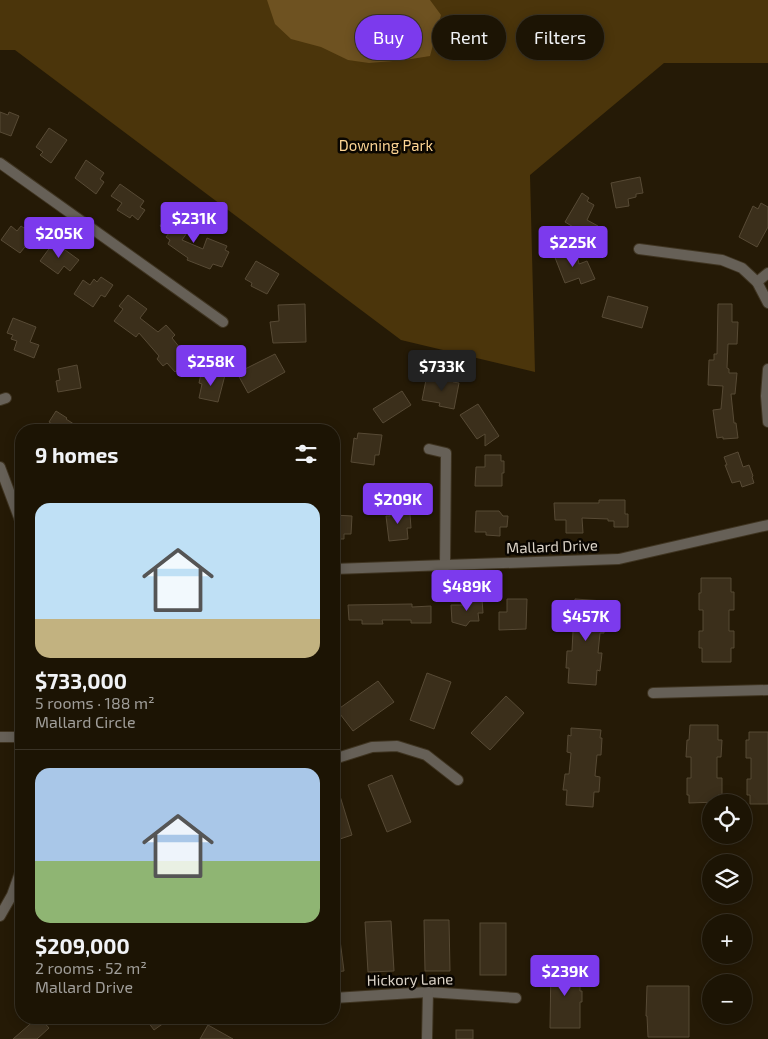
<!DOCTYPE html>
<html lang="en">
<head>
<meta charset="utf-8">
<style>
  body { margin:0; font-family:"Exo 2",sans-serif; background:#292113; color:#f1f3f6; height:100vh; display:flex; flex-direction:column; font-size:19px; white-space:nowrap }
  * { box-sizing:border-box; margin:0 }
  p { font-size:16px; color:#a09e9a }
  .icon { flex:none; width:28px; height:28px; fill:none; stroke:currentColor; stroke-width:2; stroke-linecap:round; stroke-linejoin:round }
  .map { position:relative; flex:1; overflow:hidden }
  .sheet { position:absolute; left:15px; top:424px; width:325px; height:600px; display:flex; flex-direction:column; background:#1c1404; border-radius:20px; box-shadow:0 2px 12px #0003,0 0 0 1px #3a3326 }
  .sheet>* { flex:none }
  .guide { position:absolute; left:355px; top:15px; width:338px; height:45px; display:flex; gap:10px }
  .buttons { position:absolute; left:702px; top:794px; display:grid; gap:10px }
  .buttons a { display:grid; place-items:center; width:50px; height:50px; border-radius:50%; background:#1c1404; box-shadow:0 2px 12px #0003,0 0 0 1px #3a3326; font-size:25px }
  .price { position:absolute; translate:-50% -42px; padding:0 11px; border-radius:5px; background:#7c3aed; color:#fff; font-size:16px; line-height:32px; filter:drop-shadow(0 1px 2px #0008) }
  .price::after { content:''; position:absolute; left:50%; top:30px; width:15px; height:11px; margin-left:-8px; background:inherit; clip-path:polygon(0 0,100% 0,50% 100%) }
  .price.current { background:#222; color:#fff }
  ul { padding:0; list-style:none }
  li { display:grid; align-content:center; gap:10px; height:265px; padding:0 20px }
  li+li { border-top:1px solid #3a3326 }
  li span { display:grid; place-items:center; height:155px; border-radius:15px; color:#555 }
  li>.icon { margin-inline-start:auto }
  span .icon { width:90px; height:90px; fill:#fffc; stroke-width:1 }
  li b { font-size:21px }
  h2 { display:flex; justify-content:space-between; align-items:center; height:60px; padding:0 20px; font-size:21px }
  .chip { padding:0 18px; border-radius:22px; background:#1c1404; box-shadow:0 2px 12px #0003,0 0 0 1px #3a3326; font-size:18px; line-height:45px }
  .chip.current { background:#7c3aed; color:#fff }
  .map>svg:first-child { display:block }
</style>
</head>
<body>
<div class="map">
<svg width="768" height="1039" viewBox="0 0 768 1039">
  <rect width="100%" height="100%" fill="#251a06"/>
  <path fill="#4b350b" d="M0,0h768v63h-104l-134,112 5,197 -134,-32 -386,-290h-15z"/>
  <path fill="#6e5221" d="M267,0h163l11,15 -11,41 -25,4 -36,3 -21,-3 -27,-13 -30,-8 -16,-15z"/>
  <g fill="#3b2f1b" stroke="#574a35">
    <path d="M0,112l8,3 1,-3 10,4 -8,20 -11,-4z"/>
    <path d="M49,128l18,12 -16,23 -11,-8 3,-3 -7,-5z"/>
    <path d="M86,160l18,13 -4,6 4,3 -8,12 -21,-16z"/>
    <path d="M640,177l3,16 -7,1v3l-8,2 1,7 -13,2 -5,-25z"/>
    <path d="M120,184l24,17 -4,6 5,3 -7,10 -6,-5 -2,3 -13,-8 5,-7 -11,-7z"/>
    <path d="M582,193l7,5 -2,3 7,4 -7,15 11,6 -11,15 -10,-6 3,-4 -15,-9z"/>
    <path d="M761,203l7,4v20l-11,20 -18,-10 14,-31 5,3z"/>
    <path d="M170,212l21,15 -9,13 21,9 4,-11 20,8 -2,4 4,2 -7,15 -9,-3 -3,5 -23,-9 1,-2 -20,-14 2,-4 -4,-3 3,-4 -9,-7z"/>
    <path d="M27,225l10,7 -17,21 -19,-13 10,-14 6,5 4,-5 3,2z"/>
    <path d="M54,242l25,18 -9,11 -6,-5 -6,8 -18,-13z"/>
    <path d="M571,248l4,12 3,-1 1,5 8,-3 8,18 -14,5 -2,-6 -14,5 -11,-28z"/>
    <path d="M256,261l23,13 -12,20 -16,-8 1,-3 -7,-4z"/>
    <path d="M101,277l12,8 -8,12 -4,-2 -8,12 -19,-13 9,-14 7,5 4,-6 3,3z"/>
    <path d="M128,295l19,14 -7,9 18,14 8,-7 9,10 -3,3 13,16 -2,2 5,6 -13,10 -8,-9 -4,3 -6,-7 2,-3 -20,-23 -3,4 -22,-16 9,-12 -4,-3z"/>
    <path d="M608,296l40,11 -6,21 -40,-11z"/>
    <path d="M305,304l1,38 -33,1 -3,-21 9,-1 -1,-16z"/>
    <path d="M718,304h14v18h6l-1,22h-9l-1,24 2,1v4h8l-2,21h-4l3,29h2l2,15 -15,1v-2l-6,1 -4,-28 8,-1 2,-23 -15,-1 1,-25h5v-6h3z"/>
    <path d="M13,318l23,9 -6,15 9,3 -5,13 -20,-8 3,-9 -6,-2 2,-4 -6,-2z"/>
    <path d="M275,354l10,18 -37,21 -11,-20z"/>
    <path d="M77,365l4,23 -23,4 -2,-11 4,-1 -2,-11z"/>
    <path d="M213,373l12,2 -7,27 -19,-4 3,-14 -3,-1 2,-9 11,3z"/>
    <path d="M445,373l9,2 -1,7 6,1 -5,26 -15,-3 1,-3 -18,-3 4,-20 17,3z"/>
    <path d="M402,391l9,14 -28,18 -10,-14z"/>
    <path d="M478,404l21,32 -14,10v-12l-8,5 -17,-24z"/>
    <path d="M56,411l11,7 -1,1 17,11h-22l-12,-8z"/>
    <path d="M358,433l24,2 -3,20h-4l-1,10 -23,-3 3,-24 3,1z"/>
    <path d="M738,452l5,15 6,-2 4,11 -1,1 2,6 -12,4 -2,-6 -8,2 -7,-18h2l-3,-8z"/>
    <path d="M485,455h16v6h3v12h-2v13h-27l1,-19h9z"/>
    <path d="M599,500h26v14h3v13h-14v-6h-6v-2l-26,-1 1,15h-17v-13h-11l-1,-17h45z"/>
    <path d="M400,508l1,7 9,-1 1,14h-4l1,11 -19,2 -3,-25h4l-1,-7z"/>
    <path d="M476,511h23l4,5h5l-1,11h-7v9l-14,-1v-3h-11z"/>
    <path d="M334,515l18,1 -1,18h-7v5h-10z"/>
    <path d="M701,578h30v14h3v18h-5v21h5v17h-3v14h-29v-14h-3v-17h4v-21h-4v-17h2z"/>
    <path d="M482,599l1,14h-5l1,8h-9l-4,5 -14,-4 -1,-17h15v-5z"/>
    <path d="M507,599h20l-1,30 -27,1v-18h8z"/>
    <path d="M575,599l29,2 -1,15h2l-1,17h-4l-2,20h4l-2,18 -3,-1 -1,15 -28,-2 1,-15h-3l1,-17h5l1,-20 -4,-1 1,-16h3z"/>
    <path d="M412,604v3l19,-1v17h-20v-3h-29l1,4h-21v-4h-13l-1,-15z"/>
    <path d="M427,673l24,9 -17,47 -24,-9z"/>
    <path d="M378,681l16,21 -41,29 -16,-21z"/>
    <path d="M506,696l18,17 -34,37 -19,-17z"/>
    <path d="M690,725h28v15h4l-1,17h-4v21h5v17h-4v7l-29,1v-8h-2v-17h4v-21h-5l1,-17h2z"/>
    <path d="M571,728l30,2 -1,8h2l-1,17h-4l-2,21 5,1 -1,15h-5l-1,15 -27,-2 1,-15h-4l2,-16h4l2,-21 -4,-1 1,-17 3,1z"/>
    <path d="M749,732h19v72h-18v-9h-3v-16h4v-21h-5v-18h3z"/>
    <path d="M392,775l19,47 -24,10 -19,-47z"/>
    <path d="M334,783h2l16,52 -18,6z"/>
    <path d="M424,920h25l1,51h-25z"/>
    <path d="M391,921l3,50 -26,1 -3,-50z"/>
    <rect x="480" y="923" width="26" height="52"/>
    <path d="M334,940h6l4,31 -10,1z"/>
    <path d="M551,965h29v26h2v11h-2v26h-30z"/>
    <path d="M647,986h42v51h-41l-1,-21h-1z"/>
    <path d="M37,1018h3l9,10 -12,11h-24z"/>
    <path d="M145,1018h26l-17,12z"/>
    <path d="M208,1025l25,14h-33z"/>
    <rect x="456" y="1030" width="17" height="9"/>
  </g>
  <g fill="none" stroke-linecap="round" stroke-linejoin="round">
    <defs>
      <g id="minor">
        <path d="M0,163l223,159"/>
        <path d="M639,249l83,11 20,8 15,14 11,21"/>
        <path d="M757,282l11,-9"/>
        <path d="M768,369l-2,27 2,26"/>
        <path d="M0,400l6,-2"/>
        <path d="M429,449l17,4 -1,113"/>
        <path d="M334,569l285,-10 149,-34"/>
        <path d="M653,693l115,-3"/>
        <path d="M0,737h21"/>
        <path d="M334,759l38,-12 25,-1 29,9 32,25"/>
        <path d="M334,998l94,-6 88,6"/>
        <path d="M427,1039l1,-47"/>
      </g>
      <g id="tertiary">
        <path d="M0,467l21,56"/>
        <path d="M0,916l12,-21 9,-25"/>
      </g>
    </defs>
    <use href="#minor" stroke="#3f3421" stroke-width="12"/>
    <use href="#tertiary" stroke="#3f3421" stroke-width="12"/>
    <use href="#minor" stroke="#666057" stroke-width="10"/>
    <use href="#tertiary" stroke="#666057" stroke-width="10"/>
  </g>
  <g text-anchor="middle" stroke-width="5" stroke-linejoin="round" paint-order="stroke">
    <g font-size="15" fill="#fdd594" stroke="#0a0601">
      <text x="386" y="151">Downing Park</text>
    </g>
    <g font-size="15" fill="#ddd5c9" stroke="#0a0601">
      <text transform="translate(552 547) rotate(-2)" y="5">Mallard Drive</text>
      <text transform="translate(410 980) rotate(-1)" y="5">Hickory Lane</text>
    </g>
  </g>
</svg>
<div class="buttons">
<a><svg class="icon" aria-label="locate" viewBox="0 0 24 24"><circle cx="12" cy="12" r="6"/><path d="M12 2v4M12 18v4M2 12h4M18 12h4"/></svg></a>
<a><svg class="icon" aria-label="layers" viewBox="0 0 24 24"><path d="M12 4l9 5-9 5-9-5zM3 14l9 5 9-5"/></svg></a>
<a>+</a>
<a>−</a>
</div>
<b class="price" style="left:194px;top:244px">$231K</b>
<b class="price" style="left:59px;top:259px">$205K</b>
<b class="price" style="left:573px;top:268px">$225K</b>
<b class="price" style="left:211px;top:387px">$258K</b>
<b class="price current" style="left:442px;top:392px">$733K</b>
<b class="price" style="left:398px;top:525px">$209K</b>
<b class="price" style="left:467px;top:612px">$489K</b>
<b class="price" style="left:586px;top:642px">$457K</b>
<b class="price" style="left:565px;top:997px">$239K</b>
<div class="guide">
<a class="chip current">Buy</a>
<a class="chip">Rent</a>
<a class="chip">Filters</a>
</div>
<section class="sheet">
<h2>9 homes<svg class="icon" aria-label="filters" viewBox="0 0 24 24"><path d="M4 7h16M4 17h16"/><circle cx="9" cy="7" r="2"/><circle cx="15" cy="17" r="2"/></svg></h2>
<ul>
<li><span style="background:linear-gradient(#bfe0f5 75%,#c2b280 0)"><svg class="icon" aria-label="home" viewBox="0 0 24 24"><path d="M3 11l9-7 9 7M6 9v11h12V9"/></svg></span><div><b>$733,000</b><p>5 rooms · 188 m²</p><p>Mallard Circle</p></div></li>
<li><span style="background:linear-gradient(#a9c7e8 60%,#8fb573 0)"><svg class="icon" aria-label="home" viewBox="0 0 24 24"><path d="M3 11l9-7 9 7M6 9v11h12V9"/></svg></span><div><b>$209,000</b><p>2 rooms · 52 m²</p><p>Mallard Drive</p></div></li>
</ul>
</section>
</div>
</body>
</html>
